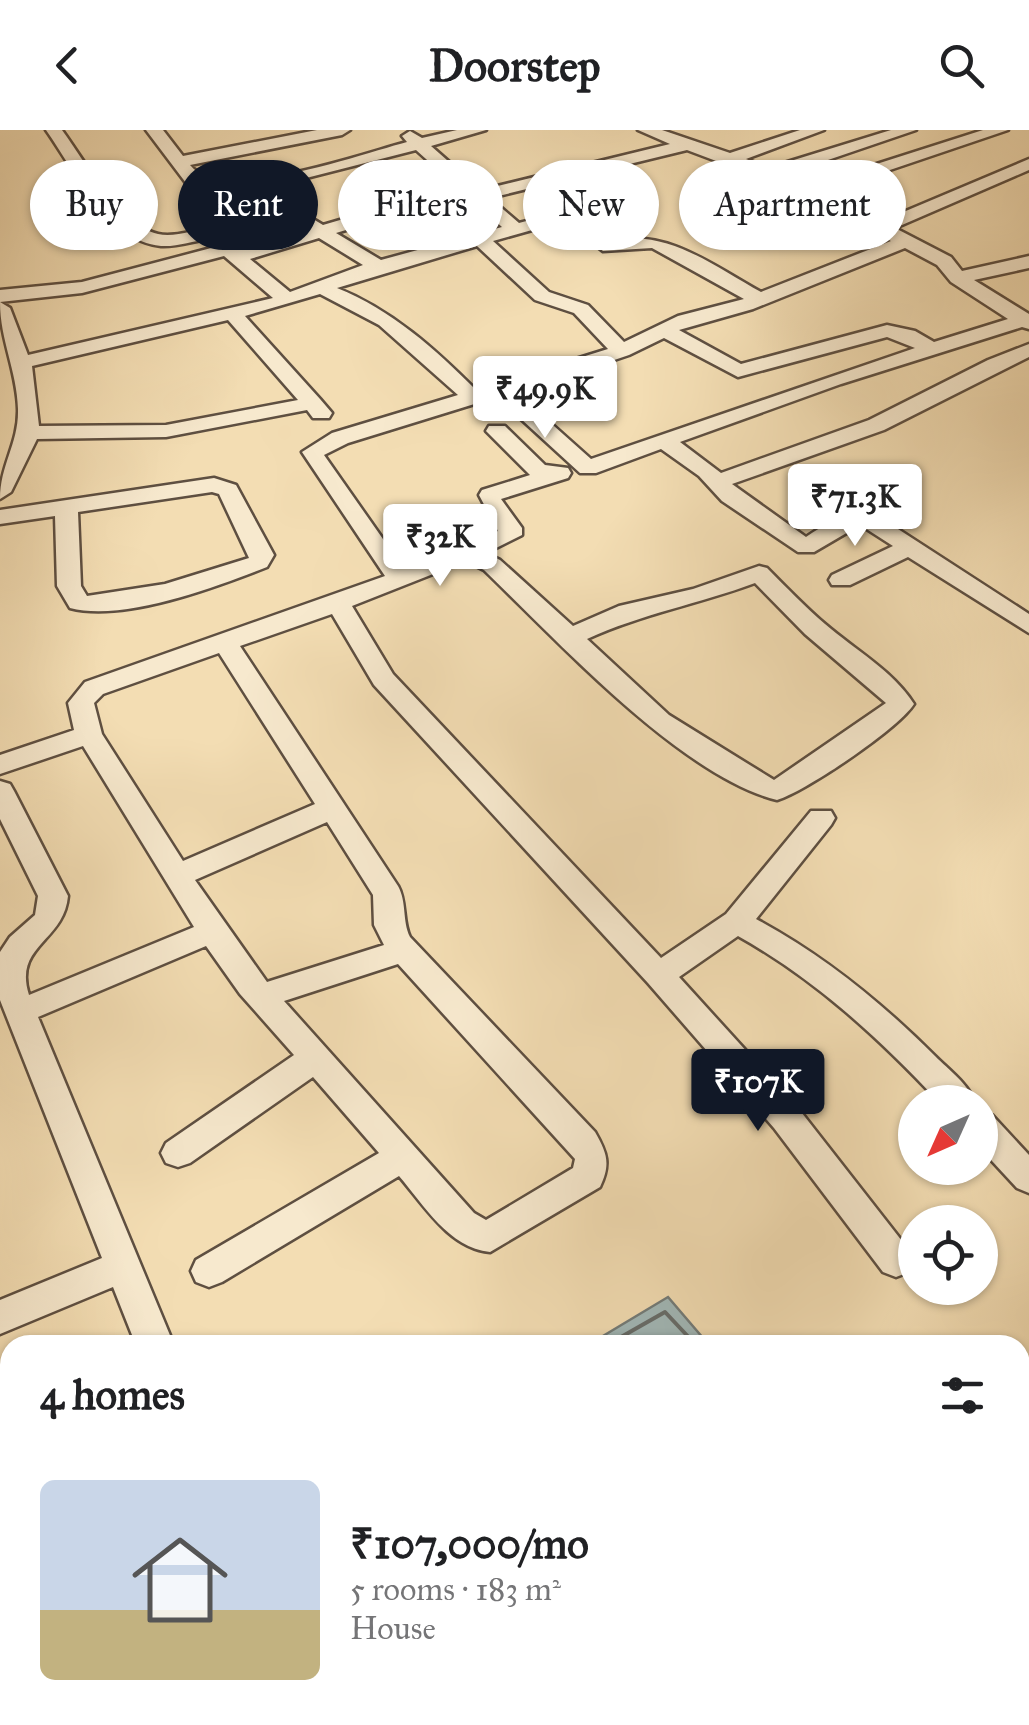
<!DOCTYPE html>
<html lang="en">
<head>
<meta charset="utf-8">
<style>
  body { margin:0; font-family:"IM FELL Great Primer",serif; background:#f2f2f2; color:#202124; height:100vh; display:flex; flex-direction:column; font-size:38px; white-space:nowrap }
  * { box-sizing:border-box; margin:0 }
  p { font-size:32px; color:#757577 }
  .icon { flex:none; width:55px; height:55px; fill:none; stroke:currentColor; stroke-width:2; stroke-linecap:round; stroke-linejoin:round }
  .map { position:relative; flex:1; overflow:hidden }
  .side { position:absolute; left:0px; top:1205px; width:1030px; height:390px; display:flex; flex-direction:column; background:#fff; border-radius:30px 30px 0 0; box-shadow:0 2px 8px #0004 }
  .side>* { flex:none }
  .guide { position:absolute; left:30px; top:30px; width:970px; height:90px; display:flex; gap:20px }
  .needle { width:65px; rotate:225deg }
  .tools { position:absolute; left:898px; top:955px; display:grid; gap:20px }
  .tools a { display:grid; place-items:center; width:100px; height:100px; border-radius:50%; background:#fff; box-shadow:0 2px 8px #0004; font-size:50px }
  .price { position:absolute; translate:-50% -85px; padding:0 22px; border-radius:10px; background:#fff; color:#222; font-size:32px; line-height:65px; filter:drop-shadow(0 2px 5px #0008) }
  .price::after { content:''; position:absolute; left:50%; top:60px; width:30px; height:22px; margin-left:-15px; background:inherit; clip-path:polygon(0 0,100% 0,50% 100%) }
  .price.selected { background:#111827; color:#fff }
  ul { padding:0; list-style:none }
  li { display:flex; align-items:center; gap:30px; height:250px; padding:0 40px }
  li span { display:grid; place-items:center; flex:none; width:280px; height:200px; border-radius:15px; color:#555 }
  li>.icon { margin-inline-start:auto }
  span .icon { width:120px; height:120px; fill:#fffc; stroke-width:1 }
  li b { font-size:42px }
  h2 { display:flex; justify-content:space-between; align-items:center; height:120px; padding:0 40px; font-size:42px }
  .chip { padding:0 35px; border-radius:45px; background:#fff; box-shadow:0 2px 8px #0004; font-size:35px; line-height:90px }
  .chip.selected { background:#111827; color:#fff }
  header { display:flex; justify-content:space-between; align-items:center; height:130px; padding:0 40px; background:#fff; font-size:45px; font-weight:800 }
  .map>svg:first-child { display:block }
</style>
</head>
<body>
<header><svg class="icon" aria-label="back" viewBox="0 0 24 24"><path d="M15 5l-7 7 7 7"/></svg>Doorstep<svg class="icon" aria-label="search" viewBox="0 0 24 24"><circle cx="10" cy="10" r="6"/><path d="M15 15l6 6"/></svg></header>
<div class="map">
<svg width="1029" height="1595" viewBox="0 0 1029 1595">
  <rect width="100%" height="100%" fill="#f3ddb3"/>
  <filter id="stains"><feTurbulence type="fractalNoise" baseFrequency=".002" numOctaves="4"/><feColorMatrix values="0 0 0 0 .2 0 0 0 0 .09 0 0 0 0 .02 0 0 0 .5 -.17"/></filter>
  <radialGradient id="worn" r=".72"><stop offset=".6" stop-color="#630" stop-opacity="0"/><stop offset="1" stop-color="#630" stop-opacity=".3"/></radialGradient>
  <path fill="#a1b8b8" stroke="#727b79" stroke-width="2.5" d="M668,1167l41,48h-121z"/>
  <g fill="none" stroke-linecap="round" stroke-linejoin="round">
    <path stroke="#666c6a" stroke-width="4" d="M607,1215l58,-33 31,33"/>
    <defs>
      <g id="minor">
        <path d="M46,0h16c22,30 58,95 96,104 17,4 37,-5 55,-6l27,22 66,-19 -64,-39 -56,-9 -40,-53h17l20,26 134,-26h33l-8,5 -152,30c31,40 171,-11 217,-23l-5,-6 8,-5 12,7 35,-8h29l-55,16 50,44 189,-46 -32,-14h24l68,23 70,-23h24l-78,29 22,9 123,-38h25l-132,45 27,10 172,-55h25l-183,62 57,29 147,-62v11l-134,58 56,29 11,14 67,-15v12l-55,12 55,34v15l-7,-2 -181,57 -161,58 41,31 148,-53 119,-60 41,-16v13l-145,73 -152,54 74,53c25,-17 46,-26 75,-19l148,96v19l-121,-76 -58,28h-18l-3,-5 3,-5 61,-29 -28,-18h-10l-41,24h-16l-76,-51 -23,-25 -38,-27 -65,24h-16l-83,-76 -149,46 -24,12 80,114 94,-38 -19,-36 3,-5 48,-15 -44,-44 3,-5h16l40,39 23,3 3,5 -3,5 -67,21 21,29v7l-36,18 14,7 73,66 46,-20 74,-17 66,-23 8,2c19,19 38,39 58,56 30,26 67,46 89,80 -16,25 -108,87 -137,96 -95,-23 -222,-162 -293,-230l-18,-9 -114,45 41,68 268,284 65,-44 85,-103h20l4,7 -4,7 -75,94c67,36 125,83 179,137 14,14 33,28 40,46h-36c-60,-64 -124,-123 -201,-166l-59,41 119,131 111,142 5,11 -5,11 -13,5 -13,-5 -109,-144 -126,-145 -274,-298 -42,-71 -92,32 158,240c9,16 4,35 12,51l185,195c12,21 16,32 5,55l-110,65c-41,-4 -66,-47 -91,-76l-177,106 -13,5 -13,-5 -5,-11 5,-11 183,-107 -66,-76 -123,86 -12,4 -12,-4 -5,-10 5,-10 128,-88 -54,-61 -34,-48 -168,71 136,328h-38l-23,-58 -113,47v-34l102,-42 -102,-258v-48l10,-15 25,-22 3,-19 -38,-77v-38l10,3 4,7 54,105c-4,46 -55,49 -39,99l165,-68 -111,-181 -83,28v-19l74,-25 -6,-27 17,-21 300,-106 -83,-124 30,-19 126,-38 -79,-70 -59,-31 -75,22 75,83 12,14 -3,5h-16l-6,-8 -141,27 -129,2 -26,53 -11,7c0,-34 19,-56 18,-90 -1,-38 -18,-69 -18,-107l10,6 18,47 245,-57 -49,-42 -142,37 -82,9v-12l82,-8 133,-35 -7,-8c-15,2 -31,8 -47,7 -53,-5 -88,-78 -115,-116zM416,20l40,36 -133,39 -60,-36zM687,20l80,30 -67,30v8h12l71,-32 108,55 -130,51c-46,-25 -94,-64 -148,-51 -38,-30 -47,-31 -94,-18l-29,-25zM465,64l37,33 -121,33 -45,-27zM557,93l14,3 32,25 49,-3 92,51 -66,17 -54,26 -36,-37 -39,-13 -56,-51zM319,108l44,27 -73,27 -40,-33zM477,116l58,54 39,13 34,36 -132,41c-41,-41 -84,-80 -139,-102zM905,118l32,17 14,17 57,37 -74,23 -19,-11 -28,-6 -146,39 -62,-34 74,-21zM228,190l70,80 -132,25 -127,1 -7,-60zM887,207l28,11 -324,111 -74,-66 112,-38 35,-17 74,39zM755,453l50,51 81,69 -112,77 -105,-65 -82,-76c54,-25 112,-35 168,-56zM219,523l96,151 -132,57 -81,-127 -8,-31 9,-9zM327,692l46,73 1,30 10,20 -117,37 -72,-102zM398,834l177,195 -2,9 -87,52 -12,-7 -190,-212z"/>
        <path d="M214,348l22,7 38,70 -7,12c-51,20 -143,55 -197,41l-13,-22 -2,-70 -55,8v-14zM212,362l7,2 30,64 -84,26 -78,12 -6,-10 -3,-74z"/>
        <path d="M980,981l12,4 37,40v38l-12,-5 -37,-40z"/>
        <path d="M1020,1478l9,2v42l-9,-2z"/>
        <path d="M75,1585h55l-4,10h-55z"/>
        <path d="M231,1585h45l4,10h-45z"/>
        <path d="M811,1585h60l-4,10h-60z"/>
      </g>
    </defs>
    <use href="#minor" stroke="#5e4f41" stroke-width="5"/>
    <use href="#minor" fill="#f7e9ce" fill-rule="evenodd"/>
  </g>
  <rect width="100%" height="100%" filter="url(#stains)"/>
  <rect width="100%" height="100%" fill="url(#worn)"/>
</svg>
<div class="tools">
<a><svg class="needle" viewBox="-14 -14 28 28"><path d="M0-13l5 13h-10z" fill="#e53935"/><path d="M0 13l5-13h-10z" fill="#757577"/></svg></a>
<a><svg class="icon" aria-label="locate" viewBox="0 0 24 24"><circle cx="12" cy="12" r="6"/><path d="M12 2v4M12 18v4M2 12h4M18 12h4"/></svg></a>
</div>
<b class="price" style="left:545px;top:311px">₹49.9K</b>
<b class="price" style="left:855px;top:419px">₹71.3K</b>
<b class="price" style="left:440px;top:459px">₹32K</b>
<b class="price selected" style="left:758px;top:1004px">₹107K</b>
<div class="guide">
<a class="chip">Buy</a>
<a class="chip selected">Rent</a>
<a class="chip">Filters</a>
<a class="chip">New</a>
<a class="chip">Apartment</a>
</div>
<section class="side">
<h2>4 homes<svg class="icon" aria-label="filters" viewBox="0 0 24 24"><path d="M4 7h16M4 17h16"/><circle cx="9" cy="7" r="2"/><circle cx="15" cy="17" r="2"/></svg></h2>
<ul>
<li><span style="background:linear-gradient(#c9d6e8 65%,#c2b280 0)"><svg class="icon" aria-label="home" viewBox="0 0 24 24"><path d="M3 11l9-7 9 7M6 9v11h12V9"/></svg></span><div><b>₹107,000/mo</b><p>5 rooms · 183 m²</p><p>House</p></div></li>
</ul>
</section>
</div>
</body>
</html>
